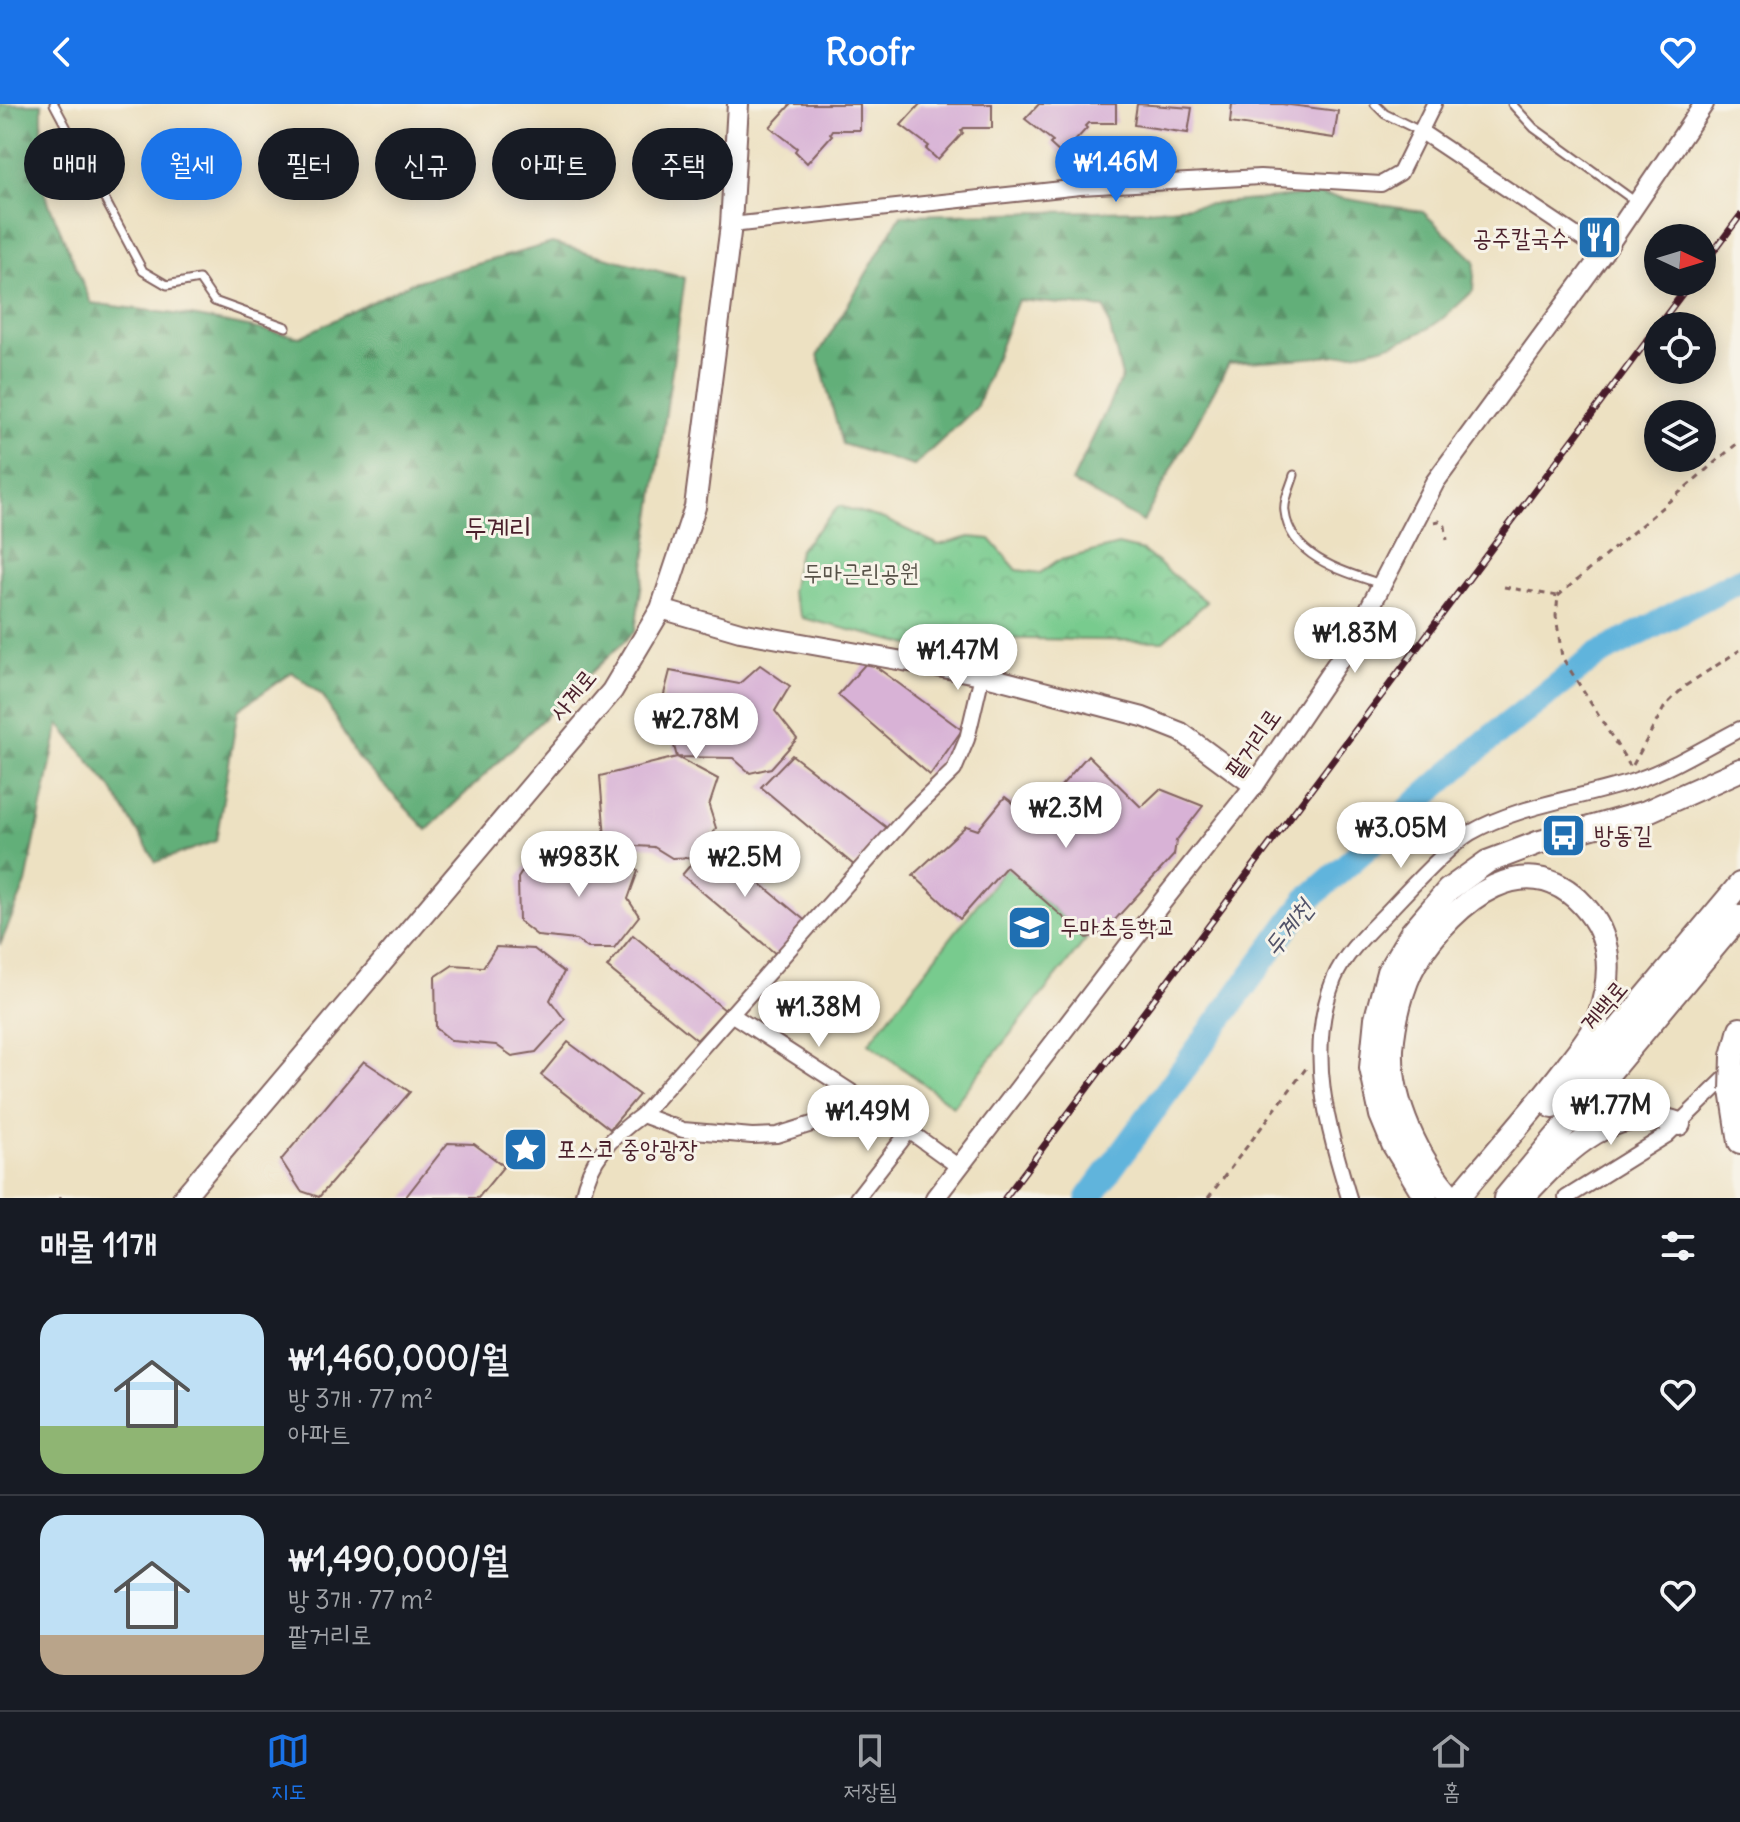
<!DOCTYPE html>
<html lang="ko">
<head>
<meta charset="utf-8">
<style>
  body { margin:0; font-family:Delius,"Poor Story",sans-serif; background:#242831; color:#f1f3f6; height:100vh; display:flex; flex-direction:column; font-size:30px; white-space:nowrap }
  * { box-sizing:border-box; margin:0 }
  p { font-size:26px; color:#9ea1a6 }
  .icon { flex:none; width:44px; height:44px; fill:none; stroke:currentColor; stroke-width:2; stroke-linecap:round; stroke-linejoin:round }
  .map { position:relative; height:1094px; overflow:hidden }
  .drawer { display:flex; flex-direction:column; background:#171b24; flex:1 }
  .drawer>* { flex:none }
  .banner { position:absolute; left:24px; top:24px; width:800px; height:72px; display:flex; gap:16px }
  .needle { width:52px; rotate:94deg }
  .buttons { position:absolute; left:1644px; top:120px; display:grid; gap:16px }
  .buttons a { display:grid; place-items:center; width:72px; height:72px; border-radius:50%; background:#171b24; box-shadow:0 4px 20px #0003; font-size:40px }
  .price { position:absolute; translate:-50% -68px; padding:0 18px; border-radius:28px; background:#fff; color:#222; font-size:26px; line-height:52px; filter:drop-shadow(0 2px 4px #0008) }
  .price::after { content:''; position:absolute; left:50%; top:48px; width:24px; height:18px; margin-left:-12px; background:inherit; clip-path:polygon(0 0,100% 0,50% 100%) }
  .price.current { background:#1a73e8; color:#fff }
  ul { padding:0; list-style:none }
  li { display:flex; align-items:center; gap:24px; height:200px; padding:0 40px }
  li+li { border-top:2px solid #363941 }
  li span { display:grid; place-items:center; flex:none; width:224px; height:160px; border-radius:24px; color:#555 }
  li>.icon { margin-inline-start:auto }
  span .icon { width:96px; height:96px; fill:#fffc; stroke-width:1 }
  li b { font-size:34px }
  h2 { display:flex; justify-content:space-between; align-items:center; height:96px; padding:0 40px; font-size:34px }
  .tag { padding:0 28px; border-radius:36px; background:#171b24; box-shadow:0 4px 20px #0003; font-size:28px; line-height:72px }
  .tag.current { background:#1a73e8; color:#fff }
  header { display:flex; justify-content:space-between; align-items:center; height:104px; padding:0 40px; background:#1a73e8; color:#fff; font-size:36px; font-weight:700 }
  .menu { display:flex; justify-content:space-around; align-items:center; height:112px; border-top:2px solid #363941; background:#171b24; font-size:22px; color:#9ea1a6 }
  .menu a { display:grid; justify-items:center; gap:4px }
  .menu .current { color:#1a73e8 }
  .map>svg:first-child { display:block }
</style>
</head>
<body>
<header><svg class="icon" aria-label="back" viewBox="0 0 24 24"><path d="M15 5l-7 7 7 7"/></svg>Roofr<svg class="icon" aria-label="heart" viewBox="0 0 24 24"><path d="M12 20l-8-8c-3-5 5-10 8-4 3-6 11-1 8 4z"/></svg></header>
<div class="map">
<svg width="1740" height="1094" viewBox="0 0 1740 1094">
  <defs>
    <pattern id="forest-firs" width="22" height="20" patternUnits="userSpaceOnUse" patternTransform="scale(2)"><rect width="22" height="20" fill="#62af79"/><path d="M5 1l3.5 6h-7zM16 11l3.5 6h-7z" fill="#538e63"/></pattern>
    <pattern id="park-crowns" width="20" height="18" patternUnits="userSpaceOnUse" patternTransform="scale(2)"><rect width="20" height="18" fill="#78cb8e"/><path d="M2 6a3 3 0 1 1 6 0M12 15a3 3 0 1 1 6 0" fill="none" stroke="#69ae7b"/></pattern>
  </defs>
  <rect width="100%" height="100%" fill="#f7f3e8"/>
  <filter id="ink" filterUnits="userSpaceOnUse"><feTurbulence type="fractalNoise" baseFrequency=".0125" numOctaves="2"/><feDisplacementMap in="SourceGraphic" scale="16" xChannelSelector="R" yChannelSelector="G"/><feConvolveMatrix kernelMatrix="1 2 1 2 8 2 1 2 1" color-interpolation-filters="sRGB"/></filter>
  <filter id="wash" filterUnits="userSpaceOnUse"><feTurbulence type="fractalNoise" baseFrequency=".006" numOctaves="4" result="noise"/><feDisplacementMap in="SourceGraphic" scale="32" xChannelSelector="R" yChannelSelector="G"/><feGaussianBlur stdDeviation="1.8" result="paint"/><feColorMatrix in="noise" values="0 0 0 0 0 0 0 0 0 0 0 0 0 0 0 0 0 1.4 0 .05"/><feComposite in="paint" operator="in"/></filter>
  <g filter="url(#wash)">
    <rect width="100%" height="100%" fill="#ede1c2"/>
    <path fill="#78cb8e" stroke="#61755c" stroke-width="2" d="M1006,763l81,71 -134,168 -84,-63z"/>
    <g fill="url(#forest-firs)" stroke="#566752" stroke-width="2">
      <path d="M0,0h42v83l49,116 106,14 103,20 110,-54 142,-40 133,35 -50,353 -208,199 -70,-73 -34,-61 -31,-24 -54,38 -22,131 -60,21 -46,-76 -51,-62 -33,159 -26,62z"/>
      <path d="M1318,90l105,18 52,49 -2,30c-12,11 -24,24 -38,33 -54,37 -142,34 -206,39l-86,159 -71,-40 50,-105 -17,-69 -87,-8 -42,108 -62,58 -72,-22 -24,-89 83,-140 246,-5z"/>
    </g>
    <path fill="url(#park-crowns)" stroke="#61755c" stroke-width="2" d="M839,402l45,13 55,26 31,-8 20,2 27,31 23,3 17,-12 61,-16 25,6 64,51 -44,39 -199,-3 -10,18 -152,-38 -11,-26 8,-42z"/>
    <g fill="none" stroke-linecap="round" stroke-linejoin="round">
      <path stroke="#61b4dc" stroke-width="26" d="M1089,1094l218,-298 180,-159 107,-84 146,-77"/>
    </g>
    <g id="blocks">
      <g fill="#d8b2d6">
        <path d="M791,0h69v26h-28l-2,3 2,2 -25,28 -12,-12 2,-3 -27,-21z"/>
        <path d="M920,0h72v24h-28l-3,3 2,2 -25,27 -12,-11 3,-3 -28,-21z"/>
        <path d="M1039,0h77v19h-28l-3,3 2,2 -25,27 -12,-11 3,-3 -28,-22z"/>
        <path d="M1137,0l55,4 -4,25 -54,-8z"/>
        <path d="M1232,0h50l56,7 -4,27 -104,-15z"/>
        <path d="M868,557l94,69 -32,45 -92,-80z"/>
        <path d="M760,561l30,21 -15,25 22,28 -26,29 -21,5 -17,-15 -56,-1 41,22 -9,27 7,22 -19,29 -25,1 -18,-11 -37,-2 -12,-7 -5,-62 77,-19 -15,-55 8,-31 69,13z"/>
        <path d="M792,651l95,73 -32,38 -94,-79z"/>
        <path d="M1088,651l53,52 19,-18 43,17 -27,35 -2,14 -71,78 -16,5 -81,-71 -46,52 -47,-44 53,-49 12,4 27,-33 28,21z"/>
        <path d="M710,738l98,81 -31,32 -95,-80z"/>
        <path d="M608,747l30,20 -10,28 11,17 -25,32h-26l-12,-8 -38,-4 -19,-15 -1,-43 9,-14 30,1 12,-13z"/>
        <path d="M633,831l92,75 -28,30 -90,-73z"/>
        <path d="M496,843l38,2 30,23 -14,28 15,20 -29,32 -24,4 -16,-11 -44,-4 -16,-13 -1,-51 18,-12 30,2z"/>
        <path d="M568,938l71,53 -29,34 -69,-54z"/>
        <path d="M364,957l46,31 -91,105 -18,-6 -20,-31z"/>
        <path d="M448,1039l26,1 30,22 -26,32h-73z"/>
      </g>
    </g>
  </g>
  <g filter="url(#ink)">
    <use href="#blocks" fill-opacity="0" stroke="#836360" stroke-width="2"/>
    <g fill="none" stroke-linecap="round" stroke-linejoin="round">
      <defs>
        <g id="service">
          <path d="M54,0l89,167 24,14 32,-6 15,22 72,26"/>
          <path d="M1375,0l10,10 35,17"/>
          <path d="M1512,0l22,24 102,74"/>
          <path d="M1294,371c-3,11 -11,26 -9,37 5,45 59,60 96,72"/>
        </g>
        <g id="minor">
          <path d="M1420,27l183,122"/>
          <path d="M731,121l349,-38 180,-10 121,7 19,-11 34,-69"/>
          <path d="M731,910l156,101"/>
          <path d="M642,1011l41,15 69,6 25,-1 70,-22 40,2 72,52"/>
          <path d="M582,1094c8,-40 28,-60 60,-83l268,-302 44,-43 13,-31 15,-64"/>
          <path d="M857,1094l52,-67"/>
          <path d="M1349,1094c-21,-70 -44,-147 -15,-219 12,-29 40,-52 61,-75 17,-18 55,-59 75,-71 48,-28 114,-35 167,-53 35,-12 70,-34 103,-51"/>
          <path d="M1566,1094l101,-63 69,-67"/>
        </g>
        <g id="tertiary">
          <path d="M661,505l79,23 242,43 161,42 38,15 73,54"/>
          <path d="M935,1094l227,-296 92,-116 100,-148 81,-156 168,-229 101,-149"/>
        </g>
        <path id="secondary" d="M183,1094l429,-507 49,-82 34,-102 36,-282 7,-121"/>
        <g id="trunk">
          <path d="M1733,952l7,-27"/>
          <path d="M1732,986l8,52"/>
          <path d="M1553,1003l187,-223"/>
          <path d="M1523,1093c42,-44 90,-98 156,-73"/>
          <path d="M1426,1094l-33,-54 -12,-29 -10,-47 5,-50 12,-46 24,-40 36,-42 39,-28 53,-20 106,-30 94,-42"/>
          <path d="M1453,1094c-34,-36 -63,-97 -61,-149 2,-27 10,-63 24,-87 37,-60 114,-125 173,-50 24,30 22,69 10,104 -7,19 -21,35 -33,51 -22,29 -45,56 -69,84 -13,16 -27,30 -39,47"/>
          <path d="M1505,1094l235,-282"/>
        </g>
      </defs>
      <use href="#service" stroke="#836360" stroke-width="11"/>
      <use href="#minor" stroke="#836360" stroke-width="18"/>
      <use href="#tertiary" stroke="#836360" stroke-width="22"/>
      <use href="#secondary" stroke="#836360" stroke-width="24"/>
      <use href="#trunk" stroke="#836360" stroke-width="26"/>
      <g stroke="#836360" stroke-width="3" stroke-dasharray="6 6" stroke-linecap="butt">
        <path d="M1434,418l5,-1 6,5 2,14"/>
        <path d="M1504,483l54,9 -2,20 6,41 68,109"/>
        <path d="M1558,492l182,-155"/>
        <path d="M1633,661l32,-59 20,-20 55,-36"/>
        <path d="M60,1094v-2"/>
        <path d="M1208,1094l99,-131"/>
      </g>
      <use href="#service" stroke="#fff" stroke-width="7"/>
      <use href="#minor" stroke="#fff" stroke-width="14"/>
      <use href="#tertiary" stroke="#fff" stroke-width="18"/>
      <use href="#secondary" stroke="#fff" stroke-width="20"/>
      <use href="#trunk" stroke="#fff" stroke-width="22"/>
      <defs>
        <g id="rail">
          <path d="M1702,163l38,-51"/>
          <path d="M1005,1094l686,-916"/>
        </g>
      </defs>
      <use href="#rail" stroke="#4a1f2b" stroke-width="7"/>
      <use href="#rail" stroke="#f7f3e8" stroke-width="4" stroke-dasharray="12" stroke-linecap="butt"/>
      <defs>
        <path id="trunk-bridge" d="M1732,986l1,-34"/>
      </defs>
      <use href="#trunk-bridge" stroke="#836360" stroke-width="26" stroke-linecap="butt"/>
      <use href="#trunk-bridge" stroke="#fff" stroke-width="22"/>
    </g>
  </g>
  <defs>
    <symbol id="restaurant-square" viewBox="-11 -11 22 22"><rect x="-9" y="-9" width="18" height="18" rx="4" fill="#1f6fb2" stroke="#f7f3e8"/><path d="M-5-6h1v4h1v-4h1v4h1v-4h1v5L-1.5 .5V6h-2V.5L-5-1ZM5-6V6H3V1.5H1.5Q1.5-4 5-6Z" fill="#fff"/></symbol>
    <symbol id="bus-square" viewBox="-11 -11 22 22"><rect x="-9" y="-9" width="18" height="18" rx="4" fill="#1f6fb2" stroke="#f7f3e8"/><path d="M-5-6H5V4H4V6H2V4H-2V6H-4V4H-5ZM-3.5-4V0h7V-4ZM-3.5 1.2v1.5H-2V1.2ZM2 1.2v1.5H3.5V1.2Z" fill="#fff"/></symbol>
    <symbol id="school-square" viewBox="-11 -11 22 22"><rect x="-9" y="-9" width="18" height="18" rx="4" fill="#1f6fb2" stroke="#f7f3e8"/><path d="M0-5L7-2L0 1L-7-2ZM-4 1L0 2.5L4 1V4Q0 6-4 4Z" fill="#fff"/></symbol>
    <symbol id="sight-square" viewBox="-11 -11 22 22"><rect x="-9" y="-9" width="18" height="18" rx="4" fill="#1f6fb2" stroke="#f7f3e8"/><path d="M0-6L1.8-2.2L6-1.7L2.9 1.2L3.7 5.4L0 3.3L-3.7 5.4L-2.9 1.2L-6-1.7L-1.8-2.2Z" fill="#fff"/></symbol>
  </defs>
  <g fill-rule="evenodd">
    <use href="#restaurant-square" x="1574" y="108" width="51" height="51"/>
    <use href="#bus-square" x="1538" y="706" width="51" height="51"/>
    <use href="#school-square" x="1004" y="798" width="51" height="51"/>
    <use href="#sight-square" x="500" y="1020" width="51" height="51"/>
  </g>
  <g text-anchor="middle" stroke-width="6" stroke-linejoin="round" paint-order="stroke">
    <g font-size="24" fill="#4a1f2b" stroke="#f7f3e8" text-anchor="start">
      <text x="1569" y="142" text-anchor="end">공주칼국수</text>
      <text x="1594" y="739">방동길</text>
      <text x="1060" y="831">두마초등학교</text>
      <text x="557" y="1053">포스코 중앙광장</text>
    </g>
    <g font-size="24" fill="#585349" stroke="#f7f3e8">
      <text x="861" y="477">두마근린공원</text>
    </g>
    <g font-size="24" fill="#4a1f2b" stroke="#f7f3e8">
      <text transform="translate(573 591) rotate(-51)" y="8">사계로</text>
      <text transform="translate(1253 639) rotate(-55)" y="8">팥거리로</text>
      <text transform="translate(1604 902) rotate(-50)" y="8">계백로</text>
    </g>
    <g font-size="26" font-style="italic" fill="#525369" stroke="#f7f3e8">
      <text transform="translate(1288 824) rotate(-52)" y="9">두계천</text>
    </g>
    <g font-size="28" fill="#4a1f2b" stroke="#f7f3e8">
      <text x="498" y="433">두계리</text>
    </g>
  </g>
</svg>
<div class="buttons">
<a><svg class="needle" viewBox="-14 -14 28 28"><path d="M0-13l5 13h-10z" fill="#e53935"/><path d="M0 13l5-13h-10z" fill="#9ea1a6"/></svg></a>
<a><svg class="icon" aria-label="locate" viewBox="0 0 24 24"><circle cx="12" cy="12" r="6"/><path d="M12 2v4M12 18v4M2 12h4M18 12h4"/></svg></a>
<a><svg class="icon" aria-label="layers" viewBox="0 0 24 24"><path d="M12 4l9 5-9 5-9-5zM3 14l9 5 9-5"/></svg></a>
</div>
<b class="price current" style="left:1116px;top:100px">₩1.46M</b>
<b class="price" style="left:1355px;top:571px">₩1.83M</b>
<b class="price" style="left:958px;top:588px">₩1.47M</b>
<b class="price" style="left:696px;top:657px">₩2.78M</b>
<b class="price" style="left:1066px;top:746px">₩2.3M</b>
<b class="price" style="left:1401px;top:766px">₩3.05M</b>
<b class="price" style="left:579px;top:795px">₩983K</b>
<b class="price" style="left:745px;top:795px">₩2.5M</b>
<b class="price" style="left:819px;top:945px">₩1.38M</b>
<b class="price" style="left:1611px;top:1043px">₩1.77M</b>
<b class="price" style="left:868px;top:1049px">₩1.49M</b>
<div class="banner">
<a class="tag">매매</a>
<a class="tag current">월세</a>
<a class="tag">필터</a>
<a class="tag">신규</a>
<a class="tag">아파트</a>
<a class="tag">주택</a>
</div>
</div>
<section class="drawer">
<h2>매물 11개<svg class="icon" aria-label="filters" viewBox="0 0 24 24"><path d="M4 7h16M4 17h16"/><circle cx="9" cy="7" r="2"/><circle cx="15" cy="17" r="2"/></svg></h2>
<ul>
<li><span style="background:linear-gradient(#bfe0f5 70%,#8fb573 0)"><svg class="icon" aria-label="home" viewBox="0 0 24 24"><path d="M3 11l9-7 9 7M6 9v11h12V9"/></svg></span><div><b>₩1,460,000/월</b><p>방 3개 · 77 m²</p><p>아파트</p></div><svg class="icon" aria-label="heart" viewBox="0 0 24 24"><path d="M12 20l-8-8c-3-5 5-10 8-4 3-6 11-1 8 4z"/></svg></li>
<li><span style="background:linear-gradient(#bfe0f5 75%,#b9a48a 0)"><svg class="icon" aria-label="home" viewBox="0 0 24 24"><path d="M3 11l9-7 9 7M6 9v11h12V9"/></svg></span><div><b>₩1,490,000/월</b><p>방 3개 · 77 m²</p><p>팥거리로</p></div><svg class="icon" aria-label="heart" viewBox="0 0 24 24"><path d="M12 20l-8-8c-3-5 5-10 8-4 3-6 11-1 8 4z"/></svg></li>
</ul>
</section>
<nav class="menu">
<a class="current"><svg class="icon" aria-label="map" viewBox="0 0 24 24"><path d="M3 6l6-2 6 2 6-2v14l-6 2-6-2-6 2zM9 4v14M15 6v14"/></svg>지도</a>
<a><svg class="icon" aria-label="saved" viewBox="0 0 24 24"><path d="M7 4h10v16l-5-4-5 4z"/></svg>저장됨</a>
<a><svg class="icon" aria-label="home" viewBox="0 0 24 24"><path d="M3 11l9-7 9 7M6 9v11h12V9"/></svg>홈</a>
</nav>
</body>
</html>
